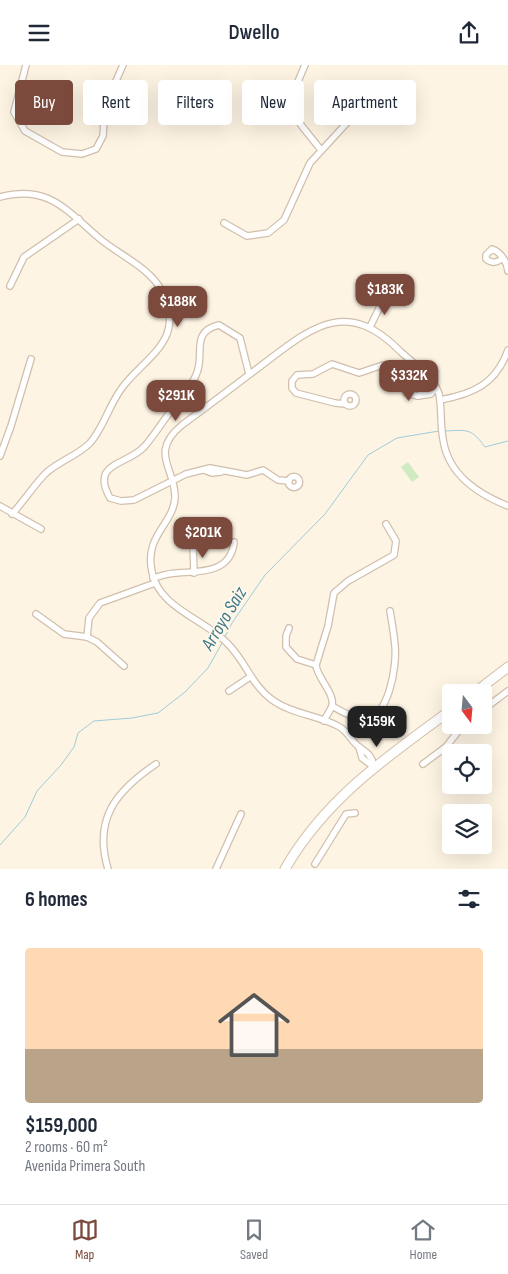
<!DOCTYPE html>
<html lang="en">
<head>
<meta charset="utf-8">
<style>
  body { margin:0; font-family:"Sofia Sans Condensed",sans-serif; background:#f6f6f7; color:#1f2937; height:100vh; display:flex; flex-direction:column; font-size:19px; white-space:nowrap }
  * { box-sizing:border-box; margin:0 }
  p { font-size:16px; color:#747a83 }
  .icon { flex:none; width:28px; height:28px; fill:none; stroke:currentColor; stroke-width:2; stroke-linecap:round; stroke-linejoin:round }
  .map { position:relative; height:804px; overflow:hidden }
  .drawer { display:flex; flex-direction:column; background:#fff; flex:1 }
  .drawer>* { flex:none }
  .banner { position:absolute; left:15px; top:15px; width:479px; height:45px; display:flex; gap:10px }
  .needle { width:32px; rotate:164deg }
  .controls { position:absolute; left:442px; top:619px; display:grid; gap:10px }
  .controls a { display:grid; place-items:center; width:50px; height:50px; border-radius:5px; background:#fff; box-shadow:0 5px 20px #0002; font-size:25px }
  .price { position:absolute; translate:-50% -42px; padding:0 11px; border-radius:10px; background:#7b4a3d; color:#fff; font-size:16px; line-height:32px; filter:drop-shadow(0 1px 2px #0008) }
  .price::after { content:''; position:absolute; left:50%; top:30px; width:15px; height:11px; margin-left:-8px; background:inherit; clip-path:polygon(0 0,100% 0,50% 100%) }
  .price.active { background:#222; color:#fff }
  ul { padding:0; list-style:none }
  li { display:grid; align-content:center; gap:10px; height:265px; padding:0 25px }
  li span { display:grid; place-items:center; height:155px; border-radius:5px; color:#555 }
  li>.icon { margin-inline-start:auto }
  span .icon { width:90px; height:90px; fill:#fffc; stroke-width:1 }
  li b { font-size:21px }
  h2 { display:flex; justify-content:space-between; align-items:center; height:60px; padding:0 25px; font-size:21px }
  .tag { padding:0 18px; border-radius:5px; background:#fff; box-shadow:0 5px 20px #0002; font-size:18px; line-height:45px }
  .tag.active { background:#7b4a3d; color:#fff }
  header { display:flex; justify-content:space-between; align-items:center; height:65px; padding:0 25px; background:#fff; font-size:22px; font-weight:600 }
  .tab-bar { display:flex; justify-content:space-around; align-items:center; height:70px; border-top:1px solid #e0e1e3; background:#fff; font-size:14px; color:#747a83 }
  .tab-bar a { display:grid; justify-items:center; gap:2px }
  .tab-bar .active { color:#7b4a3d }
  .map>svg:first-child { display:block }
</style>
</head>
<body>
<header><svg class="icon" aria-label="menu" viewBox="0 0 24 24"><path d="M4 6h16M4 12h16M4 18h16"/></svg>Dwello<svg class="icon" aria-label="share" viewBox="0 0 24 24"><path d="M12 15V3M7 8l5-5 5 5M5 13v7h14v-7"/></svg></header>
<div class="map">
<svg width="508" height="804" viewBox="0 0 508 804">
  <rect width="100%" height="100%" fill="#fdf4e3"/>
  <path fill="#d0ebc1" d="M408,397l11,15 -7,5 -11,-15z"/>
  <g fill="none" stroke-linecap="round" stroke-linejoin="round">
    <g stroke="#9dcdda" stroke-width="1">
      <path d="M445,366c23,-1 26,-3 40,16l23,-6"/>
      <path d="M225,572l7,-14 33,-48 60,-61 43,-59 29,-17 42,-7"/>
      <path d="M0,780l25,-28 12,-26 24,-26 13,-18 4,-14 16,-12 38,-3 26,-5 27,-21 23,-24 14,-25"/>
    </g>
    <defs>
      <g id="street">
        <path d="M26,0l-12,47 11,19 37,21 20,2 14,-5 7,-13 2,-30 18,-41"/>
        <path d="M291,33l10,27 20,25"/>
        <path d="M291,33l14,-33"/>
        <path d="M258,49l33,-16"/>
        <path d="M0,132c48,-13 66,13 99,41 20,17 50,29 63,53 24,47 -13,64 -37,93 -15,17 -20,42 -35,59 -13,13 -31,18 -44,30 -12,12 -22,28 -34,41"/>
        <path d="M224,158l23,13 21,-3 16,-13 26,-57 58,-63"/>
        <path d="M503,193c-6,5 -11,6 -17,1v-4l6,-6c9,3 15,13 16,22"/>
        <path d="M402,219l7,6 -3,8 -16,2 -5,-4 -1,-6 3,-3z"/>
        <path d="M10,221l14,-29 55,-38"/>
        <path d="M370,262l15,-31"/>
        <path d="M249,309l-9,-36 -21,-13c-30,7 -13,30 -23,50 -6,15 -19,28 -29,41 -7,10 -15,22 -23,31 -18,19 -54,15 -34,51l11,3 13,-1 52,-26 24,-6 37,7 16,-5 15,10 11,1"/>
        <path d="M436,322l-5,7 -13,2 9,-8z"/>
        <circle cx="350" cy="335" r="6"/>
        <path d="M440,335c33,-6 56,-16 68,-50"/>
        <path d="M345,339l-10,-1 -39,-10 -4,-5v-7l5,-6 16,-1 19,-10 27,9 24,-8h6l9,6 8,22 12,3"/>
        <path d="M0,391l11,-30 20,-67"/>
        <path d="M204,405l8,3 9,-1"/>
        <circle cx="294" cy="417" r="5.5"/>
        <path d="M0,441l41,23"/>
        <path d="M193,480l1,28"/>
        <path d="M153,513c8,-2 16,-5 24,-5 22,-2 54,1 57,-31"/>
        <path d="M36,549l28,20 23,3 10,5 27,24"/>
        <path d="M289,563l-3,8v11l11,12 19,6"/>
        <path d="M87,572l2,-19 11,-15 55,-20"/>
        <path d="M229,626l21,-14"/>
        <path d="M332,641c9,5 22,13 32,13 25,0 33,-54 31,-73 -1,-12 -3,-23 -5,-35"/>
        <path d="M484,644l24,-18"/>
        <path d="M324,656c2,-5 6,-10 8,-15 3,-13 -15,-28 -16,-41l12,-39 6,-33 14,-12 46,-26 2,-14 -10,-17"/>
        <path d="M359,682l3,11 12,9"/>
        <path d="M443,684l8,8"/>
        <path d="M423,699l23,-17 17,-22"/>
        <path d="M374,702c-2,-11 -6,-14 -15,-20 -8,-6 -11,-16 -21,-21 -21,-11 -47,-12 -67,-27 -20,-15 -26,-39 -44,-56 -23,-24 -68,-35 -75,-71 -8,-37 21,-47 23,-74 1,-29 -27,-45 7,-73 26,-19 51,-38 76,-57 52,-39 87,-73 143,-16 12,11 33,26 38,42 3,14 1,30 4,45 5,36 35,55 65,67"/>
        <path d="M315,799l31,-50 9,-1"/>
        <path d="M108,804c-15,-50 8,-78 48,-105"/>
        <path d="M216,804l25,-55"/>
      </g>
      <g id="secondary">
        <path d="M474,628l34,-26"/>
        <path d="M285,804c40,-70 103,-113 166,-159"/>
      </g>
    </defs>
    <use href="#street" stroke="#d1bfac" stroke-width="8"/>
    <use href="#secondary" stroke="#d4bfa9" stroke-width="11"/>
    <use href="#street" stroke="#fff" stroke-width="5.5"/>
    <use href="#secondary" stroke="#fff" stroke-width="9"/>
  </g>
  <g text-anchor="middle" stroke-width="4" stroke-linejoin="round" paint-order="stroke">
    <g font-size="19" font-style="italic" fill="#417a8b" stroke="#fff8ea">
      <text transform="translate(223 553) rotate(-59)" y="7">Arroyo Saiz</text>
    </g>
  </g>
</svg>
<div class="controls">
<a><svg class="needle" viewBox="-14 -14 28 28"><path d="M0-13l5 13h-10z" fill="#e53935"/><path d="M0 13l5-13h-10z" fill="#747a83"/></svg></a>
<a><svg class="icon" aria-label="locate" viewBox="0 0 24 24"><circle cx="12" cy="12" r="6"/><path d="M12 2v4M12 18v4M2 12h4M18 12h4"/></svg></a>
<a><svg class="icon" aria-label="layers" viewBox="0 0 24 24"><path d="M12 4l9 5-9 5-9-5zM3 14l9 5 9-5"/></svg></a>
</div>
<b class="price" style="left:385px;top:251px">$183K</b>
<b class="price" style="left:178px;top:263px">$188K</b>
<b class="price" style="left:409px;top:337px">$332K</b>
<b class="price" style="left:176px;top:357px">$291K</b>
<b class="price" style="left:203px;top:494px">$201K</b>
<b class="price active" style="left:377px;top:683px">$159K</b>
<div class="banner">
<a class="tag active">Buy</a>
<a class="tag">Rent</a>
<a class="tag">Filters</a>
<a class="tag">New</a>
<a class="tag">Apartment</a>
</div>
</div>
<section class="drawer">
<h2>6 homes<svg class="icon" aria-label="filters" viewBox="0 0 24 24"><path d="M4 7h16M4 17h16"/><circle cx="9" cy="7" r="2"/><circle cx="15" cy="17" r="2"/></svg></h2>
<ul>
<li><span style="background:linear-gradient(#ffd9b3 65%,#b9a48a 0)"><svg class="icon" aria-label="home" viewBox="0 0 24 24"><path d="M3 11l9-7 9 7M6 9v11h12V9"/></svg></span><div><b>$159,000</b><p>2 rooms · 60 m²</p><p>Avenida Primera South</p></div></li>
</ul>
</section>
<nav class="tab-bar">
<a class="active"><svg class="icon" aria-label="map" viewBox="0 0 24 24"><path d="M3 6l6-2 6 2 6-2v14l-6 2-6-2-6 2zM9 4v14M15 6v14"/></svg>Map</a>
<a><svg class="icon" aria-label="saved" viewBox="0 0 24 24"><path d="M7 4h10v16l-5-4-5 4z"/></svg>Saved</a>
<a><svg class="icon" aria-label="home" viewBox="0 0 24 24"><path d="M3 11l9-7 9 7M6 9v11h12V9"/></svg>Home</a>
</nav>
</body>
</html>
